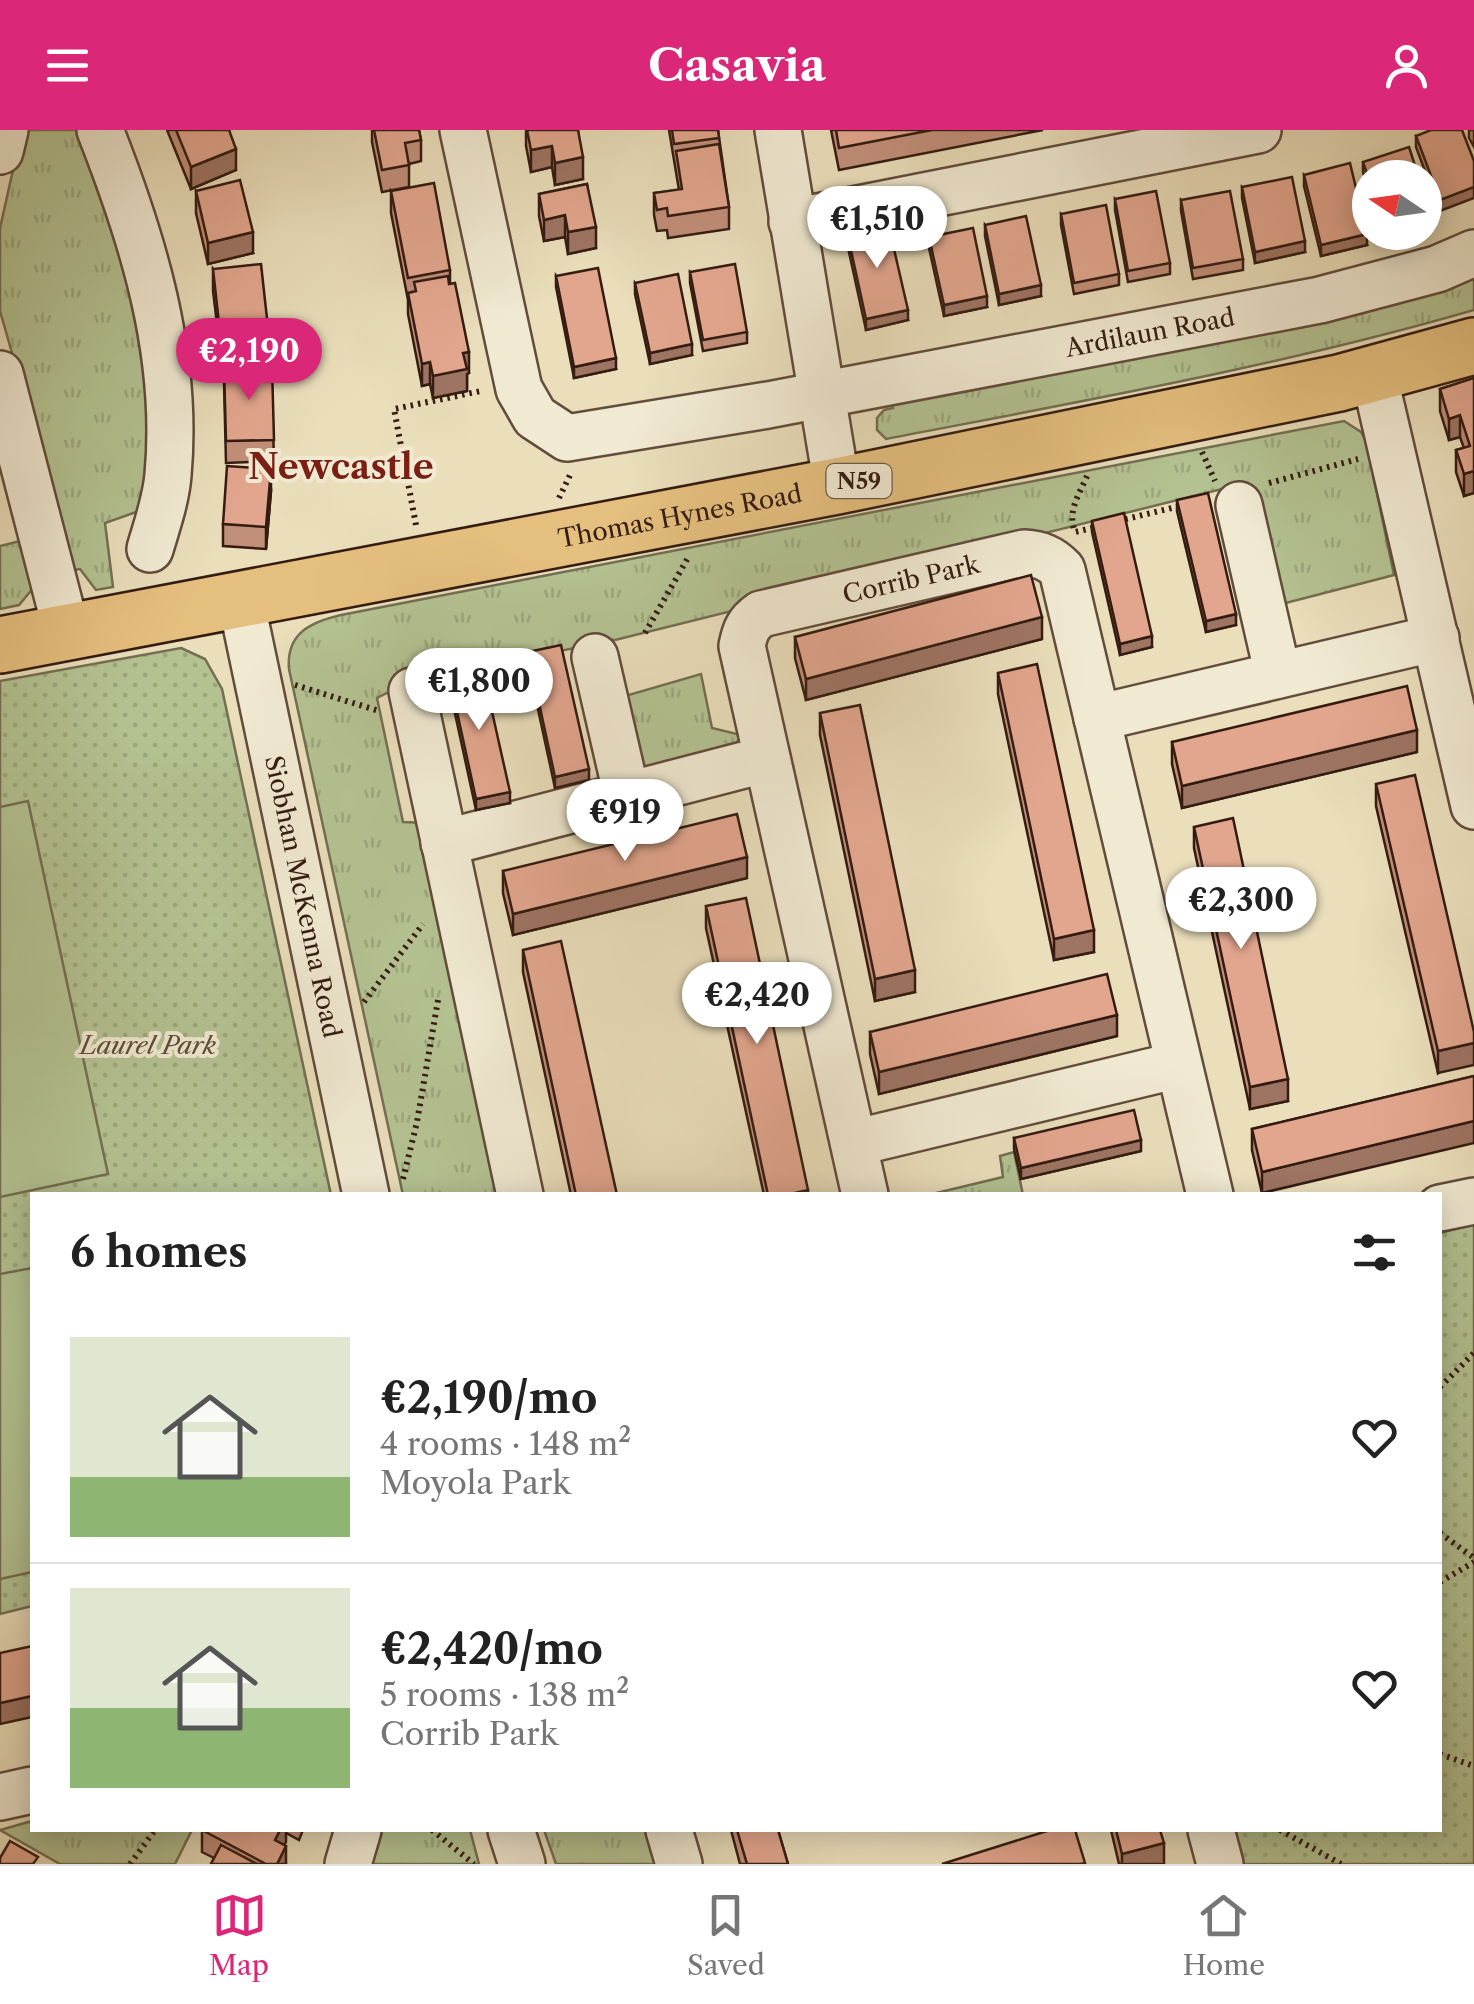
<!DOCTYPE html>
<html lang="en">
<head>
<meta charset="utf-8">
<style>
  body { margin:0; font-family:"Libre Caslon Text",serif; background:#f6f6f6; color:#222; height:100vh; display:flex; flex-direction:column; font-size:38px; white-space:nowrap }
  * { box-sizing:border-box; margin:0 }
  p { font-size:32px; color:#767676 }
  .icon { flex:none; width:55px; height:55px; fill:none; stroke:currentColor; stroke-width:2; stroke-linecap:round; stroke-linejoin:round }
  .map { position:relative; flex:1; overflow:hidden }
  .details { position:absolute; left:30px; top:1062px; width:1412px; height:640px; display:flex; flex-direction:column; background:#fff; border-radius:0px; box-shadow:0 5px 25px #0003 }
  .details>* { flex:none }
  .needle { width:65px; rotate:283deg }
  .controls { position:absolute; left:1352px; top:30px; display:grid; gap:20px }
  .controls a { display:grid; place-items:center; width:90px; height:90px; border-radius:50%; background:#fff; box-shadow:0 5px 25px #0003; font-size:50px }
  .price { position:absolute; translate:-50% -85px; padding:0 22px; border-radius:35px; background:#fff; color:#222; font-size:32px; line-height:65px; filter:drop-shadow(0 2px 5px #0008) }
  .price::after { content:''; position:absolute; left:50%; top:60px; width:30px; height:22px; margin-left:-15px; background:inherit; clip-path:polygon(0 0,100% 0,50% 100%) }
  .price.active { background:#db2777; color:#fff }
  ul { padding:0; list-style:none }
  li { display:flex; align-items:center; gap:30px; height:250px; padding:0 40px }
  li+li { border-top:2px solid #e0e0e0 }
  li span { display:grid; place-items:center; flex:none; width:280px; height:200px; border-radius:0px; color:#555 }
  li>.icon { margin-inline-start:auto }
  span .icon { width:120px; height:120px; fill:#fffc; stroke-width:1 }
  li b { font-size:42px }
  h2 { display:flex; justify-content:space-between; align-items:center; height:120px; padding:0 40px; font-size:42px }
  header { display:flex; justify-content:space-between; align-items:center; height:130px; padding:0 40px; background:#db2777; color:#fff; font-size:45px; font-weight:700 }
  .tab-bar { display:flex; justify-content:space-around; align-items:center; height:140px; border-top:2px solid #e0e0e0; background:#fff; font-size:28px; color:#767676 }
  .tab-bar a { display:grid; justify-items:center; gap:5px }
  .tab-bar .active { color:#db2777 }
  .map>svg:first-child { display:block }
</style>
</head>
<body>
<header><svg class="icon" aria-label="menu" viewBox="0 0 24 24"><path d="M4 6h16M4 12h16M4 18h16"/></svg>Casavia<svg class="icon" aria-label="person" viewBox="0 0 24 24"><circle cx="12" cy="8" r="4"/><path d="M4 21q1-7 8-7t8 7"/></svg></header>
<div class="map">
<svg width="1474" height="1734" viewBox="0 0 1474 1734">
  <defs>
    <pattern id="grass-tufts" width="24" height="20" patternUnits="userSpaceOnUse" patternTransform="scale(2.5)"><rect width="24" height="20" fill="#b4c292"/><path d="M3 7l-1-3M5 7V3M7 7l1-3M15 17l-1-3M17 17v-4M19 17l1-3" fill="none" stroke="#9ba67d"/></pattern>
    <pattern id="park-dots" width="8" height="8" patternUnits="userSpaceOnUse" patternTransform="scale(2.5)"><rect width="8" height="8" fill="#b4c292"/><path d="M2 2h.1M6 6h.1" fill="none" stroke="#9ba67d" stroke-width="1.8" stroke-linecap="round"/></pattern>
  </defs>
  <rect width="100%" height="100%" fill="#eadebb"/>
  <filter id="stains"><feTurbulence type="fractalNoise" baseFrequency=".002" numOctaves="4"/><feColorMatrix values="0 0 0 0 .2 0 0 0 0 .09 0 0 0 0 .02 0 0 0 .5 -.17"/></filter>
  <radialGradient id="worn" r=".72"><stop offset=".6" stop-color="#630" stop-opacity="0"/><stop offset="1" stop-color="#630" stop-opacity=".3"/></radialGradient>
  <g fill="url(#grass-tufts)" stroke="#746f52" stroke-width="2.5">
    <path d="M22,0h60l61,194 10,131 -14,56 -34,12 8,64 -17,3 -16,-21 -6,1 -74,-259v-83z"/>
    <path d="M1474,141v39c-193,56 -391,91 -588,129l-9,-9v-12l7,-8 9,-2 -2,-7z"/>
    <path d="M1344,291l17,11 5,9 28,134 -116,30 -32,-122 -631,157 -202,40 -36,18 26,124 24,1 82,372h-106l-114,-526c-3,-36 22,-47 52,-54z"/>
    <path d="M24,410l10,47 -15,18 -19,4v-63z"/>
    <path d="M701,544l11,54 29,7 -10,18 -94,23 -19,-78z"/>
    <path d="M1014,1022l9,43h-95l75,-18 -3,-21z"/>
    <path d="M32,1691v9h160l-17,34h-115l-60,-34z"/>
    <path d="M378,1700h92l9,34h-112z"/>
    <path d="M544,1700h113l10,34h-111z"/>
  </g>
  <g fill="url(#park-dots)" stroke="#746f52" stroke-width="2.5">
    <path d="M181,518l24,11 17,30 109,506h-299v411l-32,8v-933z"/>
    <path d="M1474,1094v640h-231l-8,-34h205v-597z"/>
  </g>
  <g fill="#b4c292" stroke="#746f52" stroke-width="2.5">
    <path d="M28,671l80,373 -108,23v-390z"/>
    <path d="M32,1138v304l-32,7v-305z"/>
  </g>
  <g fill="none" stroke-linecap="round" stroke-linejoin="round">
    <defs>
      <g id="minor">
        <path d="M100,0c43,109 79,225 68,345 -2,25 -11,50 -18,74"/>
        <path id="s1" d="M463,0l56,259 16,28 32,21 201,-33 552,-105 117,-31 37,-16"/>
        <path d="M778,0l59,356"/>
        <path d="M0,21l5,-21"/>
        <path d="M792,92l466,-92"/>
        <path d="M0,244l67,259"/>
        <path d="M1374,245l100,431"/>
        <path d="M1239,375l39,170"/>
        <path id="s2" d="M241,471l125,594"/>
        <path d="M595,527l32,139"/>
        <path d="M412,561l108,504"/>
        <path d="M1097,588l339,-80"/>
        <path d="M444,713l323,-84"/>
        <path d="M854,1013l324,-78"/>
        <path id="s3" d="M865,1065l-123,-549c3,-15 6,-23 19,-32l263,-61c16,1 27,5 38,17l148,625"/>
        <path d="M1440,1078l34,-7"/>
        <path d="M0,1667l32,-7"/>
        <path d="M511,1700l11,34"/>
        <path d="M669,1700l10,34"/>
        <path d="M1211,1700l9,34"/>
        <path d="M348,1734l10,-34"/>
      </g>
      <g id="major">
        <path id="s4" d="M0,515l837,-159 502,-103 135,-37"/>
      </g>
    </defs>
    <use href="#minor" stroke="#624c3c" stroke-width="50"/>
    <use href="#major" stroke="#341c12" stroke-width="60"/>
    <g stroke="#341c12" stroke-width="6" stroke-dasharray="2.5 5" stroke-linecap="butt">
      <path d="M1202,322l13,29"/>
      <path d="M1087,346c-8,19 -20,35 -12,56l21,-5"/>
      <path d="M1269,353l89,-24"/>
      <path d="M559,368l12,-25"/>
      <path d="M1118,391l66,-16"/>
      <path d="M416,395l-22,-116 87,-18"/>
      <path d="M645,503l44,-77"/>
      <path d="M476,541l56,-12"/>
      <path d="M295,555l84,26"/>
      <path d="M364,872l59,-78"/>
      <path d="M403,1049l14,-57 21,-122"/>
      <path d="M1440,1257l34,-34"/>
      <path d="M1440,1403l34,25"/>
      <path d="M1440,1452l34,-20"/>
      <path d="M1440,1624l34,12"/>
      <path d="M432,1700l42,34"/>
      <path d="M1280,1700l61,34"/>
      <path d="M130,1734l25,-34"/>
    </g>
    <use href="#minor" stroke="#f1ead3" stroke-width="45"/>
    <use href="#major" stroke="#e5bf7e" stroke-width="55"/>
  </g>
  <g fill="#c28f7a" stroke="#341c12" stroke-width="2.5">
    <path d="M167,0h62l7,40 -45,19z"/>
    <path d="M372,0h47l2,10v21l-12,3v23l-27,5 -10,-50z"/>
    <path d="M526,0h52l5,49 -28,6 -3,-18 -21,5 -5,-26z"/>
    <path d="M669,0h49l11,77v22l-61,9 -1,-8 -10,1 -3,-16v-22l25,-3z"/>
    <path d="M831,0h212l-204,40z"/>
    <path d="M1469,0h5v17l-5,-9z"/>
    <path d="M1416,6l58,25 -34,50 -24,-64z"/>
    <path d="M1363,32l7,16v16l-7,-22z"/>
    <path d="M1304,45l63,70 -46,11 -17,-70z"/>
    <path d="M587,54l9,64 -28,6 -3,-17 -21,4 -5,-25v-22z"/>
    <path d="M1242,57l63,65 -50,11 -13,-65z"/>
    <path d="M196,61l57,62 -45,11 -12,-51z"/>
    <path d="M391,61l59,79v14l19,89 -2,1v17l-34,7 -3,-14 -8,2 -14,-72v-14l-17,-87z"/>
    <path d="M1115,69l55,64v11l-42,8 -13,-72z"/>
    <path d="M1181,70l62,59v11l-50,9 -12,-68z"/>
    <path d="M1061,84l58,60v11l-45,9 -13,-69z"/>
    <path d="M985,95l56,71 -42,9 -14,-69z"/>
    <path d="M847,102l61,88 -42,10 -19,-87z"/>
    <path d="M929,107l58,70 -43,9 -15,-68z"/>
    <path d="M213,139l58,86 3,106 -48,2 -2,-81 -11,-91z"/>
    <path d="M690,142l57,60v11l-44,8 -13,-68z"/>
    <path d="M556,146l60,93 -42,9 -18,-91z"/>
    <path d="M635,153l57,72 -42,9 -15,-70z"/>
    <path d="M1474,248v115l-10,3 -8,-24v-22l8,-2 -4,-11 -11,3 -9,-29v-22z"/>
    <path d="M271,361l-5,58 -43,-3v-22z"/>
    <path d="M1177,370l59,125 -30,7 -29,-121z"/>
    <path d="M1092,391l60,126 -32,8 -28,-123z"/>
    <path d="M795,507l247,2 -236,61 -11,-42z"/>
    <path d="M528,522l61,128 -34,8 -27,-125z"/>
    <path d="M998,543l96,279 -40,8 -56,-266z"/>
    <path d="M449,545l61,128 -34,7 -27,-124z"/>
    <path d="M820,583l95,279 -40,9 -55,-266z"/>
    <path d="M1172,612l245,10 -235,56 -10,-44z"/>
    <path d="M1376,654l98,248 -36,41 -62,-267z"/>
    <path d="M1194,697l94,274 -38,8 -56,-261z"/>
    <path d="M503,741l244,7 -234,57 -10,-42z"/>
    <path d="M706,776l102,289h-44l-58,-267z"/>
    <path d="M523,820l94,245h-46l-48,-223z"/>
    <path d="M870,902l247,4 -238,58 -9,-40z"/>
    <path d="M1474,946l-212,117 -10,-43v-21z"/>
    <path d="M1014,1008l127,13 -120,28 -7,-30z"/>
    <path d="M202,1700h101l-4,10 -13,-7 -2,12 2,19h-75l3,-6 -12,-6z"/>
    <path d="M731,1700h47l10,34h-48z"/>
    <path d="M1111,1700h49l4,34h-45z"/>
  </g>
  <g fill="#9e7463" stroke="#341c12" stroke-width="2.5">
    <path d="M552,16v21l-21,5v-22z"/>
    <path d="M236,19v21l-45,19v-22z"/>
    <path d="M583,27v22l-28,6v-22z"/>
    <path d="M1474,57v11l-34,13v-11z"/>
    <path d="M1429,80v11l-4,2v-11z"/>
    <path d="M565,85v22l-21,4v-21z"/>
    <path d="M596,97v21l-28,6v-22z"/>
    <path d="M253,102v21l-45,11v-21z"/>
    <path d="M1367,104v11l-46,11v-11z"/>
    <path d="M1305,111v11l-50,11v-11z"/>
    <path d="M1041,155v11l-42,9v-11z"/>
    <path d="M987,166v11l-43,9v-11z"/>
    <path d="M908,180v10l-42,10v-11z"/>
    <path d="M692,214v11l-42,9v-11z"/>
    <path d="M469,222v21l-2,1v17l-34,7v-22l30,-23z"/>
    <path d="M616,228v11l-42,9v-11z"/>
    <path d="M430,232v22l-8,2v-22z"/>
    <path d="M1460,285v22l-11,3v-21z"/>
    <path d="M271,339v22l-5,58v-22z"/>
    <path d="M1474,341v22l-10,3v-22z"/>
    <path d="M1236,484v11l-30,7v-11z"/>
    <path d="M1042,487v22l-236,61v-21z"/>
    <path d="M1152,506v11l-32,8v-11z"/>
    <path d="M1417,600v22l-235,56v-22z"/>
    <path d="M589,639v11l-34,8v-11z"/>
    <path d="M510,662v11l-34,7v-11z"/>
    <path d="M747,727v21l-234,57v-21z"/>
    <path d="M1094,800v22l-40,8v-21z"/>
    <path d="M915,840v22l-40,9v-22z"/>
    <path d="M1117,885v21l-238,58v-22z"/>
    <path d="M1474,913v22l-36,8v-22z"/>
    <path d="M1288,949v22l-38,8v-22z"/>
    <path d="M1474,991v22l-212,50v-21z"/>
    <path d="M1141,1010v11l-120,28v-11z"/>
    <path d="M808,1060v5h-22z"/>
    <path d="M32,1566v21l-32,7v-21z"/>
    <path d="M280,1700h6v12l-11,20v-22z"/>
    <path d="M1164,1713v21h-42v-10z"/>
    <path d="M286,1716v18h-9z"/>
  </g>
  <g fill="#e2a68e" stroke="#341c12" stroke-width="2.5">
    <path d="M176,0h53l7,19 -45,18z"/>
    <path d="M374,0h45l2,10 -16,3 4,22 -27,5z"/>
    <path d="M527,0h51l5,27 -28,6 -3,-17 -21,4z"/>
    <path d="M672,0h46l1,8 -45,6z"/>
    <path d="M836,0h96l-93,18z"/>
    <path d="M1431,0h31l12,31v26l-34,13 -24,-64z"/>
    <path d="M719,14l10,63 -61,9 -1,-8 -10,2 -3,-17 28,-4 -6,-38z"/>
    <path d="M1409,17l10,31h-49v5l-7,-21z"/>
    <path d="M1350,33l17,71 -46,11 -17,-70z"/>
    <path d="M1292,47l13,64 -50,11 -13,-65z"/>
    <path d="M240,50l13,52 -45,11 -12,-52z"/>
    <path d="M434,53l16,87 -42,8 -17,-87z"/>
    <path d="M587,54l9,43 -28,5 -3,-17 -21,5 -5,-26z"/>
    <path d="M1156,61l14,72 -42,8 -13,-72z"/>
    <path d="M1230,61l13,68 -50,9 -12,-68z"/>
    <path d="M1425,67l4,13 -4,2z"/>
    <path d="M1106,75l13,69 -45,9 -13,-69z"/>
    <path d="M1026,86l15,69 -42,9 -14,-69z"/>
    <path d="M888,93l20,87 -42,9 -19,-87z"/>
    <path d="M973,98l14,68 -43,9 -15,-68z"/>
    <path d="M261,134l10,91 -48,5 -10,-91z"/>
    <path d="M735,134l12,68 -44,8 -13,-68z"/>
    <path d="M598,138l18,90 -42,9 -18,-91z"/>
    <path d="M678,144l14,70 -42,9 -15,-70z"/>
    <path d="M448,146l1,8 6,-1 14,69 -6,1 4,16 -34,7 -3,-14 -8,2 -14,-71 8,-2 -2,-9z"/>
    <path d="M272,235l2,75 -48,1 -2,-75z"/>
    <path d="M1474,248v93l-10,3 -8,-24 14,-4 -10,-31 -11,4 -9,-30z"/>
    <path d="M227,336l44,3 -5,58 -43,-3z"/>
    <path d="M1208,363l28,121 -30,7 -29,-121z"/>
    <path d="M1124,383l28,123 -32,8 -28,-123z"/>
    <path d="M1031,445l11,42 -236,62 -11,-42z"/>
    <path d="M561,515l28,124 -34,8 -27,-125z"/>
    <path d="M1037,534l57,266 -40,9 -56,-266z"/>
    <path d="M482,537l28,125 -34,7 -27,-124z"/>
    <path d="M1407,556l10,44 -235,56 -10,-44z"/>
    <path d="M860,575l55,265 -40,9 -55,-266z"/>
    <path d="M1415,645l59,257v11l-36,8 -62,-267z"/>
    <path d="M737,684l10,43 -234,57 -10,-43z"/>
    <path d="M1233,688l55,261 -38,8 -56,-260z"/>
    <path d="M746,768l62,292 -22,5h-18l-62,-289z"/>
    <path d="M561,811l56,254h-41l-53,-245z"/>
    <path d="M1107,844l10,41 -238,57 -9,-40z"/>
    <path d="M1474,946v45l-212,51 -10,-43z"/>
    <path d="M1134,980l7,30 -120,28 -7,-30z"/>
    <path d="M32,1516v50l-32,7v-50z"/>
    <path d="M202,1700h78l-5,10 11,6 -9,18h-11z"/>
    <path d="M737,1700h41l10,34h-41z"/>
    <path d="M1050,1700h25l10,33 -5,1h-138z"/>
    <path d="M1116,1700h44l4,13 -42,11z"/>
    <path d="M10,1711l28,16 -5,7h-33v-6z"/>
    <path d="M221,1715l36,19h-46z"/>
  </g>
  <g text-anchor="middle" stroke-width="8" stroke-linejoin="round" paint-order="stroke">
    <rect fill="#f1ead3" stroke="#6d5a4c" stroke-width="2.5" x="826.5" y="334" width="65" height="34" rx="8"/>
    <g font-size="22" font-weight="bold" fill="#341c12">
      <text x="859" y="359">N59</text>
    </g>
    <g font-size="25" fill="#341c12" stroke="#f1ead3">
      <text dy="9" stroke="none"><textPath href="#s1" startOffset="928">Ardilaun Road</textPath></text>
      <text dy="9" stroke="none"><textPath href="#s4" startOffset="692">Thomas Hynes Road</textPath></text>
      <text dy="9" stroke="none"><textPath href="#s3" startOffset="755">Corrib Park</textPath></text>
      <text dy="9" stroke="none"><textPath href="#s2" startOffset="302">Siobhan McKenna Road</textPath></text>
    </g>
    <g font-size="25" font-style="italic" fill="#5a4e38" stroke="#f1ead3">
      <text x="148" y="924">Laurel Park</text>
    </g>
    <g font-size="35" font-weight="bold" fill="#7a1f14" stroke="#f1ead3">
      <text x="341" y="349">Newcastle</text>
    </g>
  </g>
  <rect width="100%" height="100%" filter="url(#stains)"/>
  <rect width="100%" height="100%" fill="url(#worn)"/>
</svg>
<div class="controls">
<a><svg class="needle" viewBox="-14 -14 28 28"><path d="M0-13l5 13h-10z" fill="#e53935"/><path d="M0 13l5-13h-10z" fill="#767676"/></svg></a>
</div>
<b class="price" style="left:877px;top:141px">€1,510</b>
<b class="price active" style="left:249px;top:273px">€2,190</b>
<b class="price" style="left:479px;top:603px">€1,800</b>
<b class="price" style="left:625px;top:734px">€919</b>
<b class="price" style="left:1241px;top:822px">€2,300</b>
<b class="price" style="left:757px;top:917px">€2,420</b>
<section class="details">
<h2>6 homes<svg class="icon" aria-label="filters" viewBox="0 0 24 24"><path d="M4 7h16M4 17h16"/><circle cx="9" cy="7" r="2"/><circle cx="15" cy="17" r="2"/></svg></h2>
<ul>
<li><span style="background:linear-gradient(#dfe7d0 70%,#8fb573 0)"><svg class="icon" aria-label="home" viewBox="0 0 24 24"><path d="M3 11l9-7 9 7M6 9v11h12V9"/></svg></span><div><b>€2,190/mo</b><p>4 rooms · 148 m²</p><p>Moyola Park</p></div><svg class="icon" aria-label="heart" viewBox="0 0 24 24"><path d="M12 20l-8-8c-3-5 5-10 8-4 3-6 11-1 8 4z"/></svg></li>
<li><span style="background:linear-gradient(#dfe7d0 60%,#8fb573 0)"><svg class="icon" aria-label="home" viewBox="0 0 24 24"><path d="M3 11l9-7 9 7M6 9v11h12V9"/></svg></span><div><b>€2,420/mo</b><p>5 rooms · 138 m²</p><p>Corrib Park</p></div><svg class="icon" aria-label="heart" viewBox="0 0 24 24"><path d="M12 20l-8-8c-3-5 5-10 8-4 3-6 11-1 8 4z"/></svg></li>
</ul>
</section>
</div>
<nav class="tab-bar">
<a class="active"><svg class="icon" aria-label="map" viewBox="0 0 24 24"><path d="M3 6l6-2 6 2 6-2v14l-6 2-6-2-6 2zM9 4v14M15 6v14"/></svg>Map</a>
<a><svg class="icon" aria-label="saved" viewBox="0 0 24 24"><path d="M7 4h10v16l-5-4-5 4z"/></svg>Saved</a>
<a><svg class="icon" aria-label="home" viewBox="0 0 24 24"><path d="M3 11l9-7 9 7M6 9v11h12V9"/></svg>Home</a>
</nav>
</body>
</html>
